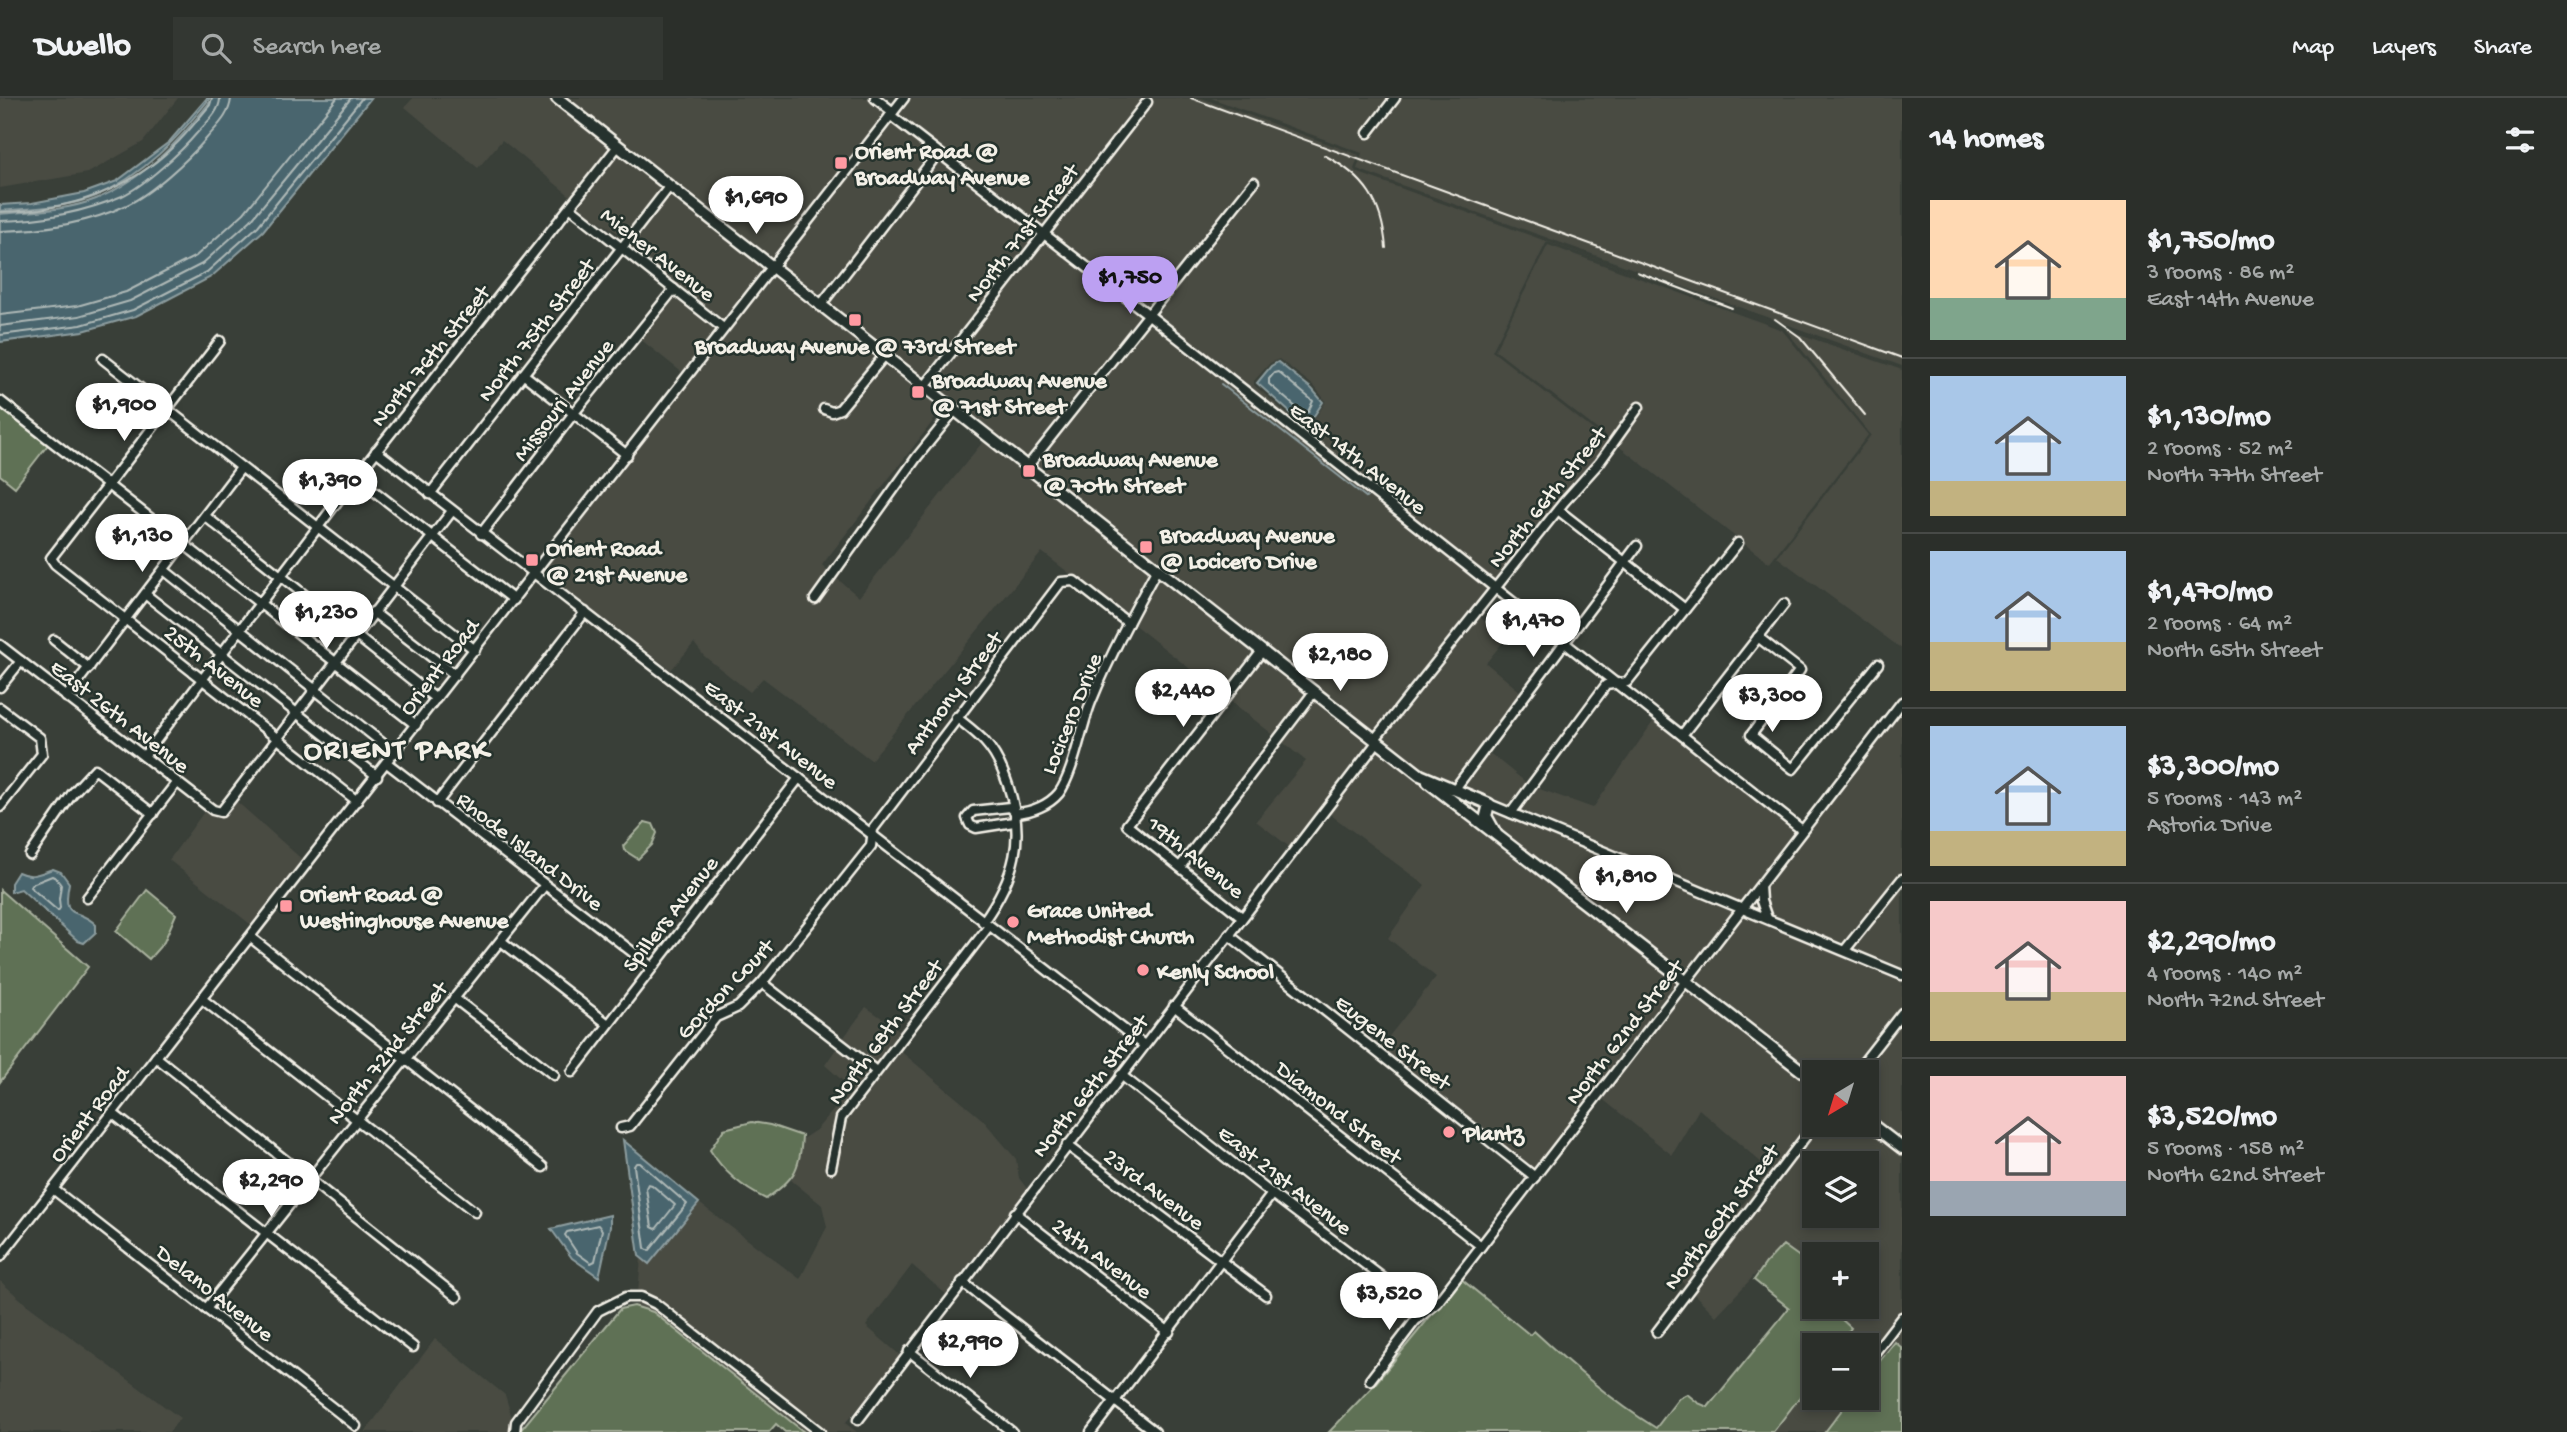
<!DOCTYPE html>
<html lang="en">
<head>
<meta charset="utf-8">
<style>
  body { margin:0; font-family:"Gochi Hand",sans-serif; background:#333732; color:#f1f3f6; height:100vh; display:flex; flex-direction:column; font-size:26px; white-space:nowrap }
  * { box-sizing:border-box; margin:0 }
  p { font-size:23px; color:#a6a9a8 }
  .icon { flex:none; width:38px; height:38px; fill:none; stroke:currentColor; stroke-width:2; stroke-linecap:round; stroke-linejoin:round }
  .map { position:relative; flex:1; overflow:hidden }
  .panel { display:flex; flex-direction:column; background:#2b2f2a; width:665px }
  .panel>* { flex:none }
  .needle { width:46px; rotate:218deg }
  .buttons { position:absolute; left:1802px; top:962px; display:grid; gap:14px }
  .buttons a { display:grid; place-items:center; width:77px; height:77px; border-radius:0px; background:#2b2f2a; box-shadow:0 4px 10px #0003,0 0 0 2px #474a47; font-size:35px }
  .price { position:absolute; translate:-50% -60px; padding:0 16px; border-radius:24px; background:#fff; color:#222; font-size:23px; line-height:46px; filter:drop-shadow(0 2px 4px #0008) }
  .price::after { content:''; position:absolute; left:50%; top:42px; width:21px; height:16px; margin-left:-10px; background:inherit; clip-path:polygon(0 0,100% 0,50% 100%) }
  .price.on { background:#bca0f2; color:#111 }
  ul { padding:0; list-style:none }
  li { display:flex; align-items:center; gap:21px; height:175px; padding:0 28px }
  li+li { border-top:2px solid #474a47 }
  li span { display:grid; place-items:center; flex:none; width:196px; height:140px; border-radius:0px; color:#555 }
  li>.icon { margin-inline-start:auto }
  span .icon { width:84px; height:84px; fill:#fffc; stroke-width:1 }
  li b { font-size:30px }
  h2 { display:flex; justify-content:space-between; align-items:center; height:84px; padding:0 28px; font-size:30px }
  header { display:flex; align-items:center; gap:42px; box-sizing:border-box; height:98px; padding:0 35px; background:#2b2f2a; border-bottom:2px solid #474a47 }
  header strong { font-size:33px }
  nav { display:flex; gap:38px; margin-inline-start:auto; font-size:24px }
  .search { width:490px; height:63px; background:#333732; display:flex; align-items:center; gap:18px; box-sizing:border-box; padding:0 24px; border-radius:0px; color:#a6a9a8; font-size:26px }
  main { display:flex; flex:1; min-height:0 }
  .map>svg:first-child { display:block }
</style>
</head>
<body>
<header>
<strong>Dwello</strong>
<div class="search"><svg class="icon" aria-label="search" viewBox="0 0 24 24"><circle cx="10" cy="10" r="6"/><path d="M15 15l6 6"/></svg>Search here</div>
<nav><a>Map</a><a>Layers</a><a>Share</a></nav>
</header>
<main>
<div class="map">
<svg width="1902" height="1334" viewBox="0 0 1902 1334">
  <rect width="100%" height="100%" fill="#393f38"/>
  <filter id="ink" filterUnits="userSpaceOnUse"><feTurbulence type="fractalNoise" baseFrequency=".0143" numOctaves="2"/><feDisplacementMap in="SourceGraphic" scale="14" xChannelSelector="R" yChannelSelector="G"/><feConvolveMatrix kernelMatrix="1 2 1 2 8 2 1 2 1" color-interpolation-filters="sRGB"/></filter>
  <g filter="url(#ink)">
    <g fill="#494b43" fill-rule="evenodd">
      <path d="M0,0h178l-35,44 -55,31 -88,15z"/>
      <path d="M413,0h138l62,49 -39,52 -72,-59 -24,28 -73,-61z"/>
      <path d="M563,0h306l19,15 -117,149 -151,-119 1,-2z"/>
      <path d="M908,0h238l-102,131 -84,-62 -65,-52z"/>
      <path d="M1148,0h53l158,57 -5,14 2,3 360,131 -167,-61 -3,1 -54,108 118,92 -115,142 -341,-271 105,-133 -5,-4 -105,133 -100,-77 102,-132zM1279,261l35,27 11,14v3l-14,21 -19,-6 -38,-33v-4l16,-18z"/>
      <path d="M1211,0h691v268l-545,-197 5,-16z"/>
      <path d="M891,22l42,34 -113,147 -44,-35z"/>
      <path d="M618,53l46,37 -42,56 -1,-1 3,-6 -48,-31z"/>
      <path d="M938,60l101,77 -114,146 -100,-76z"/>
      <path d="M669,94l97,76 -43,55 -96,-75z"/>
      <path d="M1045,140l99,77 -117,147 -97,-77z"/>
      <path d="M1548,147l234,85 86,105 -99,128 -274,-213z"/>
      <path d="M771,174l109,84 -42,50 -5,2 -10,-3 -3,6 11,4 54,-55 59,47 -122,158 8,8 -19,28 5,3 19,-27 24,20 126,-158 168,129 -26,50 -85,-66 -171,208 -108,-82 -13,14 -46,-36 -10,-13 -23,27 -130,-99z"/>
      <path d="M675,196l44,35 -35,45 -45,-36z"/>
      <path d="M1149,222l341,271 -116,143 -212,-169 -130,-99z"/>
      <path d="M1785,231l117,41v279l-125,-92 94,-122z"/>
      <path d="M1158,474l99,80 -34,43 -91,-72z"/>
      <path d="M1478,518l29,21 -21,26 36,30 -69,93 -31,-14 -42,-34z"/>
      <path d="M1262,558l47,37 -33,44 -48,-38z"/>
      <path d="M1314,599l59,45 -82,106 -35,-27 50,-60 -25,-20z"/>
      <path d="M1902,610v165l-58,73 -96,-39z"/>
      <path d="M1655,621l142,112 -55,73 -226,-93 18,-24 59,21z"/>
      <path d="M1378,648l79,65 37,26 187,144 -148,190 -154,-122 57,-72 -48,-39 37,-53 -98,-73z"/>
      <path d="M1487,653l41,33 -18,25 -51,-21z"/>
      <path d="M235,702l70,62 -51,65 -85,-67 37,-51 17,7z"/>
      <path d="M1491,711l20,9 226,92 -52,65 -186,-144 -9,-12z"/>
      <path d="M1902,786v87l-52,-22z"/>
      <path d="M1743,815l159,66v29l-51,65h-36v3l-125,-97z"/>
      <path d="M1686,887l129,101v33l-128,168 -6,-6 89,-111 -71,-61 -27,46 -72,-58z"/>
      <path d="M866,909l36,25 -26,34 -34,-26z"/>
      <path d="M1902,920v125l-35,-26v-44h-8z"/>
      <path d="M838,948l34,26 -34,44 -11,56h7l10,-53 54,-70 85,71 33,39 3,19 9,12 -80,106 -36,-31 -46,61 35,30 -21,28 -35,39 12,9h-30l-169,-131 -15,-8h-5l3,-35 8,5 50,-60 101,76 27,-52 -5,-22 -31,-25 6,-11 5,-30 14,-9 36,-41 -27,-24z"/>
      <path d="M1818,1027h48l36,28v158l-35,45v-10h-29l13,-18 -23,-21h39v-52h-52v13l-32,-23 -67,71 -25,-25zM1815,1066h52v52h-52z"/>
      <path d="M0,1183l26,23 154,114 -11,14h-169z"/>
      <path d="M637,1202l17,7 160,125h-10l-151,-120 -17,-5z"/>
      <path d="M1902,1224v26l-8,-6 -27,35v-20l5,3z"/>
      <path d="M435,1241l70,56 8,26 -1,11h-147z"/>
      <path d="M1815,1279v21h36l-26,34h-52z"/>
    </g>
    <g fill="#5e7154" stroke="#a9b19e" stroke-width="2">
      <path d="M0,305l50,39 -35,45 -15,-12z"/>
      <path d="M645,724l8,2 4,9 -5,12 -14,14 -14,-9 -1,-4z"/>
      <path d="M0,792l88,77 -88,115z"/>
      <path d="M147,792l29,24 -12,28 -15,17 -33,-28z"/>
      <path d="M752,1024l18,3 32,11c-2,35 -8,43 -36,63 -23,-11 -43,-28 -56,-49l14,-21z"/>
      <path d="M1783,1147l32,23v39h13l23,21 -13,18h-23v31l-42,55h-444l45,-47 87,-106 69,56 4,-4c38,35 78,70 122,97l23,-30 8,-4 11,9 10,4 81,-99 -35,-28 12,-17z"/>
      <path d="M634,1208l19,6 151,120h-19l-9,-8 -7,8h-250l101,-123z"/>
      <path d="M1895,1244l7,6v84h-77l26,-34h16v-21z"/>
    </g>
    <g fill="#48656e" stroke="#8d9d9f" stroke-width="2">
      <path d="M207,0h3c-32,40 -66,77 -114,98 -29,12 -65,12 -96,15v-6l32,-2 52,-10 33,-12 52,-39z"/>
      <path d="M213,0h158l-108,133 -52,46 -75,39 -53,15 -83,11v-128c31,-3 66,-3 96,-15 49,-20 85,-60 117,-101z"/>
      <path d="M1278,264l34,27 11,13 -13,20 -16,-6 -37,-33 14,-17z"/>
      <path d="M53,771l8,3 8,11c-8,40 9,23 27,42v7l-12,11 -6,-2 -57,-52 -10,3v-9l7,-11c14,7 22,1 35,-3z"/>
      <path d="M623,1042l76,63 -50,61 -10,-8z"/>
      <path d="M610,1117v12l-11,50 -27,-19 -21,-29z"/>
    </g>
    <g fill="none" stroke-linecap="round" stroke-linejoin="round">
      <g stroke="#afb9b7" stroke-width="2">
        <path d="M0,114c66,-1 126,-19 174,-66 13,-12 24,-27 36,-41l2,-7"/>
        <path d="M0,123c41,-1 85,-9 122,-25 23,-11 59,-44 75,-63 9,-10 23,-21 23,-35"/>
        <path d="M0,133c42,-1 89,-8 127,-26 25,-12 61,-45 79,-66 11,-13 24,-24 25,-41"/>
        <path d="M0,217l77,-9 49,-14 70,-36 48,-43 93,-115"/>
        <path d="M0,228l79,-10 51,-15 72,-37 49,-44 100,-122"/>
        <path d="M0,237l81,-10 52,-15 74,-38 51,-46 104,-128"/>
        <path d="M1278,274l35,29 -5,11 -10,-3 -29,-25v-5l5,-6z"/>
        <path d="M52,778l4,2 5,7 -2,14 1,9 -2,3 -28,-24 2,-3z"/>
        <path d="M636,1065h4l47,41 -38,47 -4,-3 -11,-82z"/>
        <path d="M648,1086l4,1 23,20 -19,24 -4,-2 -6,-39z"/>
        <path d="M598,1127l4,5 -7,31 -4,2 -14,-10 -12,-18 2,-3z"/>
      </g>
      <path stroke="#8d9d9f" stroke-width="2" d="M1221,286l146,114"/>
      <defs>
        <g id="minor">
          <path d="M875,0l18,14"/>
          <path d="M890,17l259,200 653,515"/>
          <path d="M1368,35l27,-35"/>
          <path d="M571,110l152,120"/>
          <path d="M820,208l118,-153"/>
          <path d="M220,243l-169,217 4,6 302,237"/>
          <path d="M103,261l372,291"/>
          <path d="M523,276l104,81"/>
          <path d="M925,288l222,-284"/>
          <path d="M0,303l416,324"/>
          <path d="M824,311l8,3 8,-3 45,-54"/>
          <path d="M376,353l768,594"/>
          <path d="M1027,369l227,-285"/>
          <path d="M356,379l158,123"/>
          <path d="M430,396l239,-307"/>
          <path d="M1558,412l127,99"/>
          <path d="M205,418l231,183"/>
          <path d="M481,436l93,-121 100,-124"/>
          <path d="M164,472l231,183"/>
          <path d="M145,496l232,182"/>
          <path d="M815,501l102,-142 38,-47"/>
          <path d="M373,514l82,63"/>
          <path d="M1758,539l42,33 -49,65 42,34 85,-105"/>
          <path d="M54,542l35,28"/>
          <path d="M0,547l213,165 8,2 231,-301"/>
          <path d="M0,589l21,-26"/>
          <path d="M66,599l175,-229"/>
          <path d="M0,610l40,30 2,16 -42,53"/>
          <path d="M956,619c10,8 21,16 29,25 11,12 18,28 23,43 18,53 7,92 -25,137"/>
          <path d="M1682,637l102,-131"/>
          <path d="M1375,641l189,-237 35,-39 40,-56"/>
          <path d="M144,658l212,-279 262,-331"/>
          <path d="M387,665l265,204"/>
          <path d="M1454,692l183,-244"/>
          <path d="M437,705l148,-191"/>
          <path d="M1489,706l413,171"/>
          <path d="M1016,715l-6,-6 -37,4 -6,7 3,7 6,3 38,-6 2,-9c16,-1 33,-8 43,-20 15,-21 22,-66 32,-91 19,-47 43,-91 67,-135"/>
          <path d="M1511,715l95,-128 21,-3 111,-139"/>
          <path d="M30,757l42,-61 23,-25 58,45"/>
          <path d="M1180,769l134,-175"/>
          <path d="M1760,788l1,15 6,17"/>
          <path d="M87,800l90,-116"/>
          <path d="M1242,819l-115,-92 135,-174"/>
          <path d="M1229,837l306,242"/>
          <path d="M250,839l293,230"/>
          <path d="M501,843l107,83"/>
          <path d="M1845,852l57,-71"/>
          <path d="M762,885l114,88"/>
          <path d="M454,900l100,77"/>
          <path d="M202,901l273,213"/>
          <path d="M1174,908l307,240"/>
          <path d="M156,959l301,240"/>
          <path d="M572,974l227,-294"/>
          <path d="M1855,975l47,-60"/>
          <path d="M1121,977l151,119 148,112h11"/>
          <path d="M112,1015l301,234"/>
          <path d="M621,1030l9,-2 86,-109 22,-10 24,-24 109,-137 2,-17 188,-247 13,-1 54,42"/>
          <path d="M1067,1047l199,150"/>
          <path d="M831,1070l10,-50 148,-192"/>
          <path d="M53,1091l303,237"/>
          <path d="M1015,1115l154,119"/>
          <path d="M0,1159l904,-1159"/>
          <path d="M962,1184l193,150"/>
          <path d="M206,1211l338,-423"/>
          <path d="M1657,1234l158,-208"/>
          <path d="M909,1253l103,81"/>
          <path d="M1872,1258l30,-39"/>
          <path d="M1370,1282l45,-59 22,-18 465,-601"/>
          <path d="M858,1322l520,-679"/>
          <path d="M515,1334l1,-10 82,-111 28,-14h15l15,7 164,128"/>
          <path d="M1091,1334l181,-238"/>
        </g>
        <g id="major">
          <path d="M557,0l863,677 69,29 -3,12 10,18"/>
          <path d="M1428,684l387,299"/>
          <path d="M1867,1023l35,27"/>
        </g>
      </defs>
      <use href="#minor" stroke="#f4f1e8" stroke-width="13"/>
      <use href="#major" stroke="#f4f1e8" stroke-width="15"/>
      <use href="#minor" stroke="#26332d" stroke-width="8"/>
      <use href="#major" stroke="#26332d" stroke-width="10"/>
      <g stroke="#f4f1e8" stroke-width="2">
        <path d="M1191,0l711,260"/>
        <path d="M1324,57c42,22 58,47 62,93"/>
        <path d="M1637,174l95,36"/>
        <path d="M1775,221l25,18 65,78"/>
      </g>
    </g>
  </g>
  <g fill="#ff9aa2" stroke="#26332d" stroke-width="2.5">
    <rect x="834" y="58" width="14" height="14" rx="3.5"/>
    <rect x="848" y="215" width="14" height="14" rx="3.5"/>
    <rect x="911" y="287" width="14" height="14" rx="3.5"/>
    <rect x="1022" y="366" width="14" height="14" rx="3.5"/>
    <rect x="1139" y="442" width="14" height="14" rx="3.5"/>
    <rect x="525" y="455" width="14" height="14" rx="3.5"/>
    <rect x="279" y="801" width="14" height="14" rx="3.5"/>
    <circle cx="1013" cy="824" r="7"/>
    <circle cx="1143" cy="872" r="7"/>
    <circle cx="1449" cy="1034" r="7"/>
  </g>
  <g text-anchor="middle" stroke-width="5" stroke-linejoin="round" paint-order="stroke">
    <g font-size="23" font-weight="bold" fill="#f4f1e8" stroke="#26332d" text-anchor="start">
      <text x="855" y="60">Orient Road @<tspan x="855" dy="26">Broadway Avenue</tspan></text>
      <text x="855" y="255" text-anchor="middle">Broadway Avenue @ 73rd Street</text>
      <text x="932" y="289">Broadway Avenue<tspan x="932" dy="26">@ 71st Street</tspan></text>
      <text x="1043" y="368">Broadway Avenue<tspan x="1043" dy="26">@ 70th Street</tspan></text>
      <text x="1160" y="444">Broadway Avenue<tspan x="1160" dy="26">@ Locicero Drive</tspan></text>
      <text x="546" y="457">Orient Road<tspan x="546" dy="26">@ 21st Avenue</tspan></text>
      <text x="300" y="803">Orient Road @<tspan x="300" dy="26">Westinghouse Avenue</tspan></text>
      <text x="1027" y="819">Grace United<tspan x="1027" dy="26">Methodist Church</tspan></text>
      <text x="1157" y="880">Kenly School</text>
      <text x="1463" y="1042">Plantz</text>
    </g>
    <g font-size="23" fill="#f4f1e8" stroke="#26332d">
      <text transform="translate(1021 134) rotate(-52)" y="8">North 71st Street</text>
      <text transform="translate(659 155) rotate(38)" y="8">Miener Avenue</text>
      <text transform="translate(535 231) rotate(-52)" y="8">North 75th Street</text>
      <text transform="translate(429 257) rotate(-51)" y="8">North 76th Street</text>
      <text transform="translate(562 301) rotate(-52)" y="8">Missouri Avenue</text>
      <text transform="translate(1359 359) rotate(38)" y="8">East 14th Avenue</text>
      <text transform="translate(1546 398) rotate(-51)" y="8">North 66th Street</text>
      <text transform="translate(215 567) rotate(38)" y="8">25th Avenue</text>
      <text transform="translate(438 568) rotate(-52)" y="8">Orient Road</text>
      <text transform="translate(952 594) rotate(-53)" y="8">Anthony Street</text>
      <text transform="translate(1070 615) rotate(-68)" y="8">Locicero Drive</text>
      <text transform="translate(121 617) rotate(38)" y="8">East 26th Avenue</text>
      <text transform="translate(772 635) rotate(38)" y="8">East 21st Avenue</text>
      <text transform="translate(531 752) rotate(38)" y="8">Rhode Island Drive</text>
      <text transform="translate(1197 758) rotate(39)" y="8">19th Avenue</text>
      <text transform="translate(669 815) rotate(-52)" y="8">Spillers Avenue</text>
      <text transform="translate(724 890) rotate(-46)" y="8">Gordon Court</text>
      <text transform="translate(884 933) rotate(-53)" y="8">North 68th Street</text>
      <text transform="translate(1623 933) rotate(-52)" y="8">North 62nd Street</text>
      <text transform="translate(1394 943) rotate(38)" y="8">Eugene Street</text>
      <text transform="translate(386 954) rotate(-51)" y="8">North 72nd Street</text>
      <text transform="translate(1089 987) rotate(-52)" y="8">North 66th Street</text>
      <text transform="translate(1340 1013) rotate(38)" y="8">Diamond Street</text>
      <text transform="translate(88 1015) rotate(-52)" y="8">Orient Road</text>
      <text transform="translate(1286 1081) rotate(38)" y="8">East 21st Avenue</text>
      <text transform="translate(1155 1090) rotate(37)" y="8">23rd Avenue</text>
      <text transform="translate(1720 1118) rotate(-53)" y="8">North 60th Street</text>
      <text transform="translate(1103 1159) rotate(37)" y="8">24th Avenue</text>
      <text transform="translate(216 1194) rotate(38)" y="8">Delano Avenue</text>
    </g>
    <g font-size="30" font-weight="bold" letter-spacing="2" fill="#f4f1e8" stroke="#26332d">
      <text x="397" y="660">ORIENT PARK</text>
    </g>
  </g>
</svg>
<div class="buttons">
<a><svg class="needle" viewBox="-14 -14 28 28"><path d="M0-13l5 13h-10z" fill="#e53935"/><path d="M0 13l5-13h-10z" fill="#a6a9a8"/></svg></a>
<a><svg class="icon" aria-label="layers" viewBox="0 0 24 24"><path d="M12 4l9 5-9 5-9-5zM3 14l9 5 9-5"/></svg></a>
<a>+</a>
<a>−</a>
</div>
<b class="price" style="left:756px;top:138px">$1,690</b>
<b class="price on" style="left:1130px;top:218px">$1,750</b>
<b class="price" style="left:124px;top:345px">$1,900</b>
<b class="price" style="left:330px;top:421px">$1,390</b>
<b class="price" style="left:142px;top:476px">$1,130</b>
<b class="price" style="left:326px;top:553px">$1,230</b>
<b class="price" style="left:1533px;top:561px">$1,470</b>
<b class="price" style="left:1340px;top:595px">$2,180</b>
<b class="price" style="left:1183px;top:631px">$2,440</b>
<b class="price" style="left:1772px;top:636px">$3,300</b>
<b class="price" style="left:1626px;top:817px">$1,810</b>
<b class="price" style="left:271px;top:1121px">$2,290</b>
<b class="price" style="left:1389px;top:1234px">$3,520</b>
<b class="price" style="left:970px;top:1282px">$2,990</b>
</div>
<section class="panel">
<h2>14 homes<svg class="icon" aria-label="filters" viewBox="0 0 24 24"><path d="M4 7h16M4 17h16"/><circle cx="9" cy="7" r="2"/><circle cx="15" cy="17" r="2"/></svg></h2>
<ul>
<li><span style="background:linear-gradient(#ffd9b3 70%,#7fa58c 0)"><svg class="icon" aria-label="home" viewBox="0 0 24 24"><path d="M3 11l9-7 9 7M6 9v11h12V9"/></svg></span><div><b>$1,750/mo</b><p>3 rooms · 86 m²</p><p>East 14th Avenue</p></div></li>
<li><span style="background:linear-gradient(#a9c7e8 75%,#c2b280 0)"><svg class="icon" aria-label="home" viewBox="0 0 24 24"><path d="M3 11l9-7 9 7M6 9v11h12V9"/></svg></span><div><b>$1,130/mo</b><p>2 rooms · 52 m²</p><p>North 77th Street</p></div></li>
<li><span style="background:linear-gradient(#a9c7e8 65%,#c2b280 0)"><svg class="icon" aria-label="home" viewBox="0 0 24 24"><path d="M3 11l9-7 9 7M6 9v11h12V9"/></svg></span><div><b>$1,470/mo</b><p>2 rooms · 64 m²</p><p>North 65th Street</p></div></li>
<li><span style="background:linear-gradient(#a9c7e8 75%,#c2b280 0)"><svg class="icon" aria-label="home" viewBox="0 0 24 24"><path d="M3 11l9-7 9 7M6 9v11h12V9"/></svg></span><div><b>$3,300/mo</b><p>5 rooms · 143 m²</p><p>Astoria Drive</p></div></li>
<li><span style="background:linear-gradient(#f6c9c9 65%,#c2b280 0)"><svg class="icon" aria-label="home" viewBox="0 0 24 24"><path d="M3 11l9-7 9 7M6 9v11h12V9"/></svg></span><div><b>$2,290/mo</b><p>4 rooms · 140 m²</p><p>North 72nd Street</p></div></li>
<li><span style="background:linear-gradient(#f6c9c9 75%,#9aa5b1 0)"><svg class="icon" aria-label="home" viewBox="0 0 24 24"><path d="M3 11l9-7 9 7M6 9v11h12V9"/></svg></span><div><b>$3,520/mo</b><p>5 rooms · 158 m²</p><p>North 62nd Street</p></div></li>
</ul>
</section>
</main>
</body>
</html>
